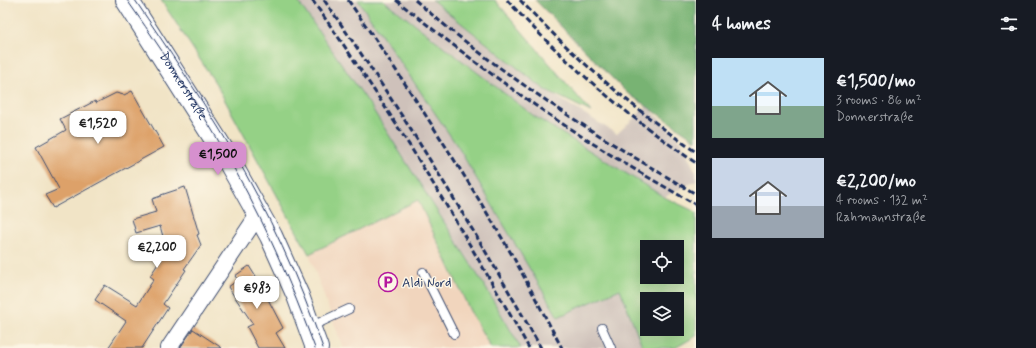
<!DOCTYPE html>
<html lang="en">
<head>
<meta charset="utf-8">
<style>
  body { margin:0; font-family:Mynerve,sans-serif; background:#242831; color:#f1f3f6; height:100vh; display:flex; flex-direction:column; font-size:15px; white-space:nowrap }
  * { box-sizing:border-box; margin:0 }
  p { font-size:13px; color:#9ea1a6 }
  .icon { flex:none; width:22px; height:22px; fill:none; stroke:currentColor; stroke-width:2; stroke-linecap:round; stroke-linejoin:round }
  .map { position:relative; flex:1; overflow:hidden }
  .details { display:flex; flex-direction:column; background:#171b24; width:340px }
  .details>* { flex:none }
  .buttons { position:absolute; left:640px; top:240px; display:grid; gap:8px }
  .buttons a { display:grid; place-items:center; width:44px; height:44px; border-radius:0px; background:#171b24; box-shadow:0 4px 16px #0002; font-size:20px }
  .price { position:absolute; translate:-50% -34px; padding:0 9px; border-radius:8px; background:#fff; color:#222; font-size:13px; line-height:26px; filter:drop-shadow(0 1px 2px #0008) }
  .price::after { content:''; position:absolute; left:50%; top:24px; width:12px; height:9px; margin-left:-6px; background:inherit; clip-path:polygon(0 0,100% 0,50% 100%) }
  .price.current { background:#d690ce; color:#111 }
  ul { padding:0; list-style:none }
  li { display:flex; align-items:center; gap:12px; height:100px; padding:0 16px }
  li span { display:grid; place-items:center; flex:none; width:112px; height:80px; border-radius:0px; color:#555 }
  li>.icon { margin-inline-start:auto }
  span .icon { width:48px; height:48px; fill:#fffc; stroke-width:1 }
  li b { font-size:17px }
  h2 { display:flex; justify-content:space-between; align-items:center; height:48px; padding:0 16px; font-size:17px }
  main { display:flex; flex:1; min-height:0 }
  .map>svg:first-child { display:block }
</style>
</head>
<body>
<main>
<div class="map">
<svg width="696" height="348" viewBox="0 0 696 348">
  <rect width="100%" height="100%" fill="#fcf5e5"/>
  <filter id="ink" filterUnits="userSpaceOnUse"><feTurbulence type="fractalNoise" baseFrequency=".025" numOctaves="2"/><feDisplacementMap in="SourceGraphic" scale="8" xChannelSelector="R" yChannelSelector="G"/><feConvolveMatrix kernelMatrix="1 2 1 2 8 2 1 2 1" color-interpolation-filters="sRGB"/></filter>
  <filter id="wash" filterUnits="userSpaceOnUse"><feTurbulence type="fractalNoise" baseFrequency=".012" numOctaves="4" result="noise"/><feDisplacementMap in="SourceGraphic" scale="16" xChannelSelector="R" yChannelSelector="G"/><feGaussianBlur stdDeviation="0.9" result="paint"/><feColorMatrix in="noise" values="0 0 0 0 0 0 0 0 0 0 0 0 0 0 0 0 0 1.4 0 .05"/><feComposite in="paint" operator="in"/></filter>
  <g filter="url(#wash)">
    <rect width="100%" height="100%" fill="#f1e4c6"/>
    <path fill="#f1d5bd" d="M418,197l73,151h-148l-34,-94z"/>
    <g fill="#cec1ba">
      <path d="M297,0h61l100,147 100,170 62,-28 23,59h-125l-34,-63 -116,-183z"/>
      <path d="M383,0h48l113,89 73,45 30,-28 34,35 15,32v8l-32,16 -130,-81z"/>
    </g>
    <g fill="#95d186" stroke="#588072" fill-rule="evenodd">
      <path d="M161,0h136l71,102 116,183 37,63h-30l-21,-37 -52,-111 -109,54 -93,-170z"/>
      <path d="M358,0h25l151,116 130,81 32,15v124l-21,12h-32l-23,-59 -62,28 -100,-170zM647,247h30v30h-30zM647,299h30v30h-30z"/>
      <path d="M432,0h63l96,112 -47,-23z"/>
    </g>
    <path fill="#78b373" stroke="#4a7168" d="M535,0h161v140l-70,-48z"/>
    <g id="blocks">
      <g fill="#dda169">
        <path d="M132,91l32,56 -111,61 -8,-13 14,-6 -23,-42 30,-17 -6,-11 35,-18 1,2 20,-10 8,2z"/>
        <path d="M185,187l14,47 -2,1 4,10 -17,24 2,1 -23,34 5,4 -26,40h-34l18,-27 -31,-21 10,-15 32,20 17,-26 -4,-3 21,-32 -7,-4 -4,-14 -24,7 -4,-14 24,-7 -4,-13 9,-3v-1z"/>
        <path d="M249,266l10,16 24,46 -7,5 9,15h-27l-11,-21 6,-3 -25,-37 10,-7 -3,-4z"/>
        <path d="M193,329l29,19h-42z"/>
      </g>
    </g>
  </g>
  <g filter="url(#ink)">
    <use href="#blocks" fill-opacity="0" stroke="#3b4a6e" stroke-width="1"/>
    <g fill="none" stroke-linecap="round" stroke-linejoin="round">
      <defs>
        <g id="lane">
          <path d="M423,272l31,62"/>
          <path d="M310,327l39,-18"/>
          <path d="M602,328l9,20"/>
        </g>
        <path id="street" d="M169,348l89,-133"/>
        <path id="secondary" d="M127,0l98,154 46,82 27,60 19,52"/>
      </defs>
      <use href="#lane" stroke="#3b4a6e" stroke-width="10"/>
      <use href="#street" stroke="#3b4a6e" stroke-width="18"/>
      <use href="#secondary" stroke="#3b4a6e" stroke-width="24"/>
      <use href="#lane" stroke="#fff" stroke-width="8"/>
      <use href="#street" stroke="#fff" stroke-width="16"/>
      <use href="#secondary" stroke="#fff" stroke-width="22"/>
      <g stroke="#1b2f5e" stroke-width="1">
        <path id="s1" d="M127,0c50,71 97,144 135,222 20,41 37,83 53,126"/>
        <path d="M135,0c33,49 67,99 97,150 36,61 68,131 91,198"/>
      </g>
      <g stroke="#1b2f5e" stroke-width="3" stroke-dasharray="6 3" stroke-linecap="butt">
        <path d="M312,0c80,111 150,229 217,348"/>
        <path d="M324,0c79,112 150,229 217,348"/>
        <path d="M348,0c58,83 113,168 164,255 17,30 33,62 50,93"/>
        <path d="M396,0c65,52 133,104 204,148 31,20 64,38 96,57"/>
        <path d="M415,0c86,75 183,137 281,194"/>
        <path d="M507,0c57,62 120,116 189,163"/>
        <path d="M520,0c54,57 112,108 176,152"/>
      </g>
    </g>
  </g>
  <defs>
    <symbol id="parking-ring" viewBox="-11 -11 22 22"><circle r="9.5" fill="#fcf5e5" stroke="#b5179e" stroke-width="1.5"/><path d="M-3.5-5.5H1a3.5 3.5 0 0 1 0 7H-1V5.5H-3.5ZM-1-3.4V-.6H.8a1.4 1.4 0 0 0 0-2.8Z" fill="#b5179e"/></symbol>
  </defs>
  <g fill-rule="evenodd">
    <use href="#parking-ring" x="377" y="271" width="22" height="22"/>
  </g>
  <g text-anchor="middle" stroke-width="3" stroke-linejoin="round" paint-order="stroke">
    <g font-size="13" fill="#1b2f5e" stroke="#fcf5e5">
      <text dy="5" stroke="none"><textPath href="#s1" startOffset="103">Donnerstraße</textPath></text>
    </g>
    <g font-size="13" fill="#1b2f5e" stroke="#fcf5e5" text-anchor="start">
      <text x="402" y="287">Aldi Nord</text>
    </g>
  </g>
</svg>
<div class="buttons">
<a><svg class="icon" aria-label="locate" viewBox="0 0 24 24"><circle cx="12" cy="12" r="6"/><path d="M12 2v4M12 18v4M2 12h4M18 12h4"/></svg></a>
<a><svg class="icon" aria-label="layers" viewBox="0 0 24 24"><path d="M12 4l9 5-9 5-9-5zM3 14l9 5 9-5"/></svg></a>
</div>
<b class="price" style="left:98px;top:145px">€1,520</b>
<b class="price current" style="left:218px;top:176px">€1,500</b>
<b class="price" style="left:157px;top:269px">€2,200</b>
<b class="price" style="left:257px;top:310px">€983</b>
</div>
<section class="details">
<h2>4 homes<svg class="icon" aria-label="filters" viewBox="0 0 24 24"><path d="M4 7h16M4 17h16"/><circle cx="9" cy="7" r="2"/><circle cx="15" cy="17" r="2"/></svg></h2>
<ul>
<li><span style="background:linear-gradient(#bfe0f5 60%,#7fa58c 0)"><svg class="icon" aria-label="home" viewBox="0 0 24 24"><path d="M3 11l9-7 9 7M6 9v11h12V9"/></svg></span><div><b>€1,500/mo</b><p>3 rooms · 86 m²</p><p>Donnerstraße</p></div></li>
<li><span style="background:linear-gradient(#c9d6e8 60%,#9aa5b1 0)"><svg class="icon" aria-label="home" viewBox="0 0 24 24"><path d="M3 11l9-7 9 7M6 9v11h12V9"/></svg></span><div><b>€2,200/mo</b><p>4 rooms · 132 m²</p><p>Rahmannstraße</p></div></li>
</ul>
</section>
</main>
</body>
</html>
